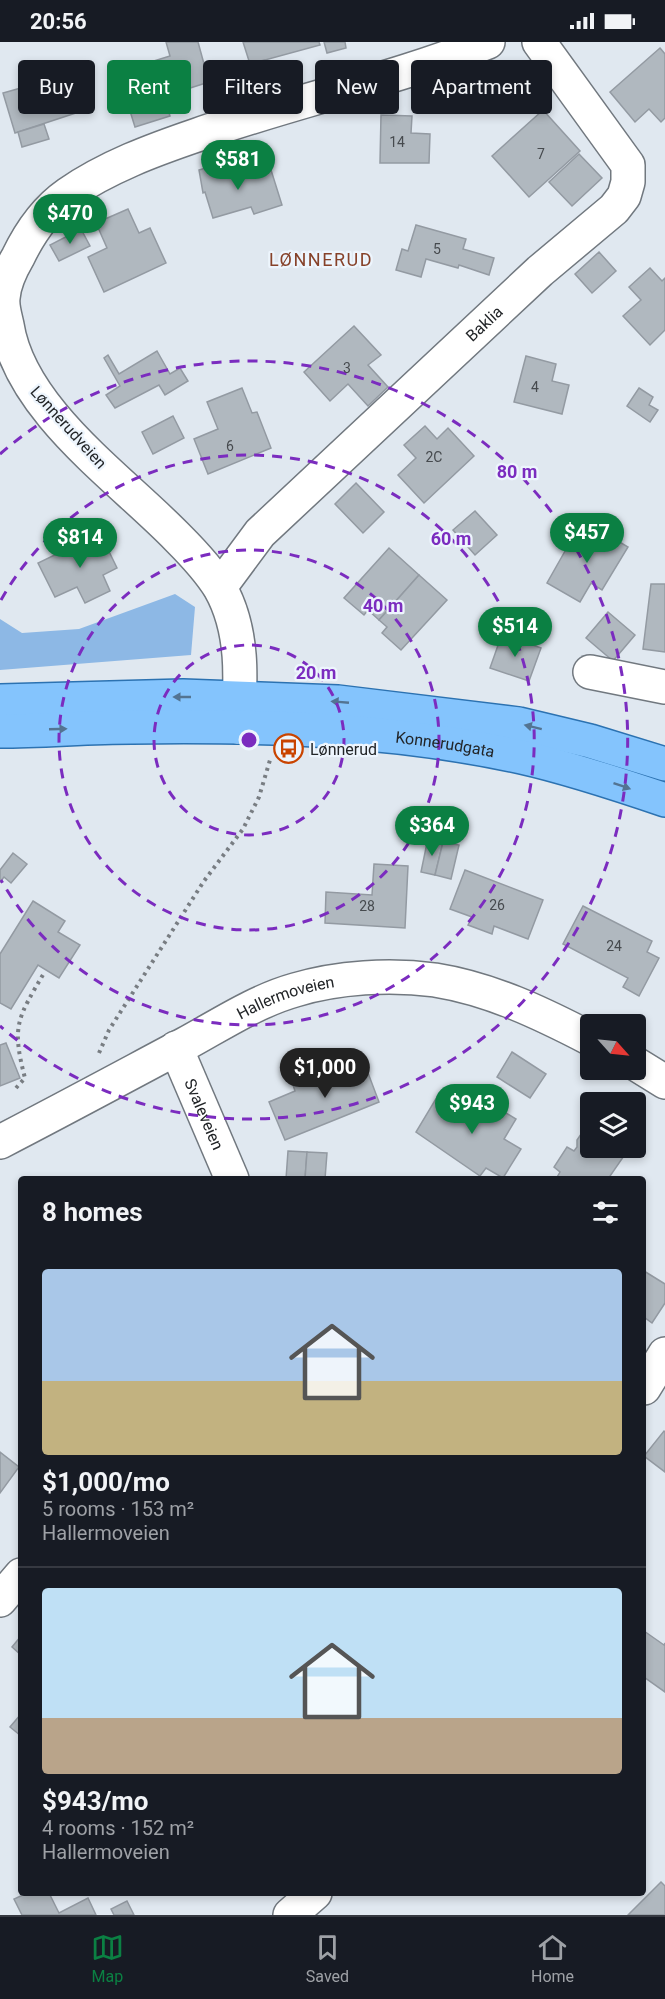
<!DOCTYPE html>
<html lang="en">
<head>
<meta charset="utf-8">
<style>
  body { margin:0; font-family:Roboto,sans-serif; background:#242831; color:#f1f3f6; height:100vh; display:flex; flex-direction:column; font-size:22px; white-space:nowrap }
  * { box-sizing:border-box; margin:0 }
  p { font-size:20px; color:#9ea1a6 }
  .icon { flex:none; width:33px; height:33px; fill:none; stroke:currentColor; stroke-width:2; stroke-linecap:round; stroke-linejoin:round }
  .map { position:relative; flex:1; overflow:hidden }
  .panel { position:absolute; left:18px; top:1134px; width:628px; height:720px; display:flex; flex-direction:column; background:#171b24; border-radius:6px; box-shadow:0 3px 9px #0003 }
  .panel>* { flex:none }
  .banner { position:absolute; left:18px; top:18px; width:630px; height:54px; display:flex; gap:12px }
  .needle { width:39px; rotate:117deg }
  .tools { position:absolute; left:580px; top:972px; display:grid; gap:12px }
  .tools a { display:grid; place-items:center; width:66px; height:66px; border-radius:6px; background:#171b24; box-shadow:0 3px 9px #0003; font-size:30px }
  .price { position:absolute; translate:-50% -51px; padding:0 14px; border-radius:21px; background:#0b8043; color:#fff; font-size:20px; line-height:39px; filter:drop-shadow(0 2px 3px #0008) }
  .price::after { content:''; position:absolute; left:50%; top:36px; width:18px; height:14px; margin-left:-9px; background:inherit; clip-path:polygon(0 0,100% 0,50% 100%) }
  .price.active { background:#222; color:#fff }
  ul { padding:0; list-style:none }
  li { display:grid; align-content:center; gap:12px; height:318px; padding:0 24px }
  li+li { border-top:2px solid #363941 }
  li span { display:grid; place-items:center; height:186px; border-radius:6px; color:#555 }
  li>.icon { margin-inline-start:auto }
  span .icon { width:108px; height:108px; fill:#fffc; stroke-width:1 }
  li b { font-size:26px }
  h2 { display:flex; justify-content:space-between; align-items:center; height:72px; padding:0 24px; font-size:26px }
  .tag { padding:0 21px; border-radius:6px; background:#171b24; box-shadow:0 3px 9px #0003; font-size:21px; line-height:54px }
  .tag.active { background:#0b8043; color:#fff }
  .status { display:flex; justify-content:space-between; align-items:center; height:42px; padding:0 30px; background:#171b24; direction:ltr }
  .status svg { height:16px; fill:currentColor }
  .menu { display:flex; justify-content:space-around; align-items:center; height:84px; border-top:2px solid #363941; background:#171b24; font-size:16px; color:#9ea1a6 }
  .menu a { display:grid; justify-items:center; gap:3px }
  .menu .active { color:#0b8043 }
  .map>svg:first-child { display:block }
</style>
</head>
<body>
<div class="status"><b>20:56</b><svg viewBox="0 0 49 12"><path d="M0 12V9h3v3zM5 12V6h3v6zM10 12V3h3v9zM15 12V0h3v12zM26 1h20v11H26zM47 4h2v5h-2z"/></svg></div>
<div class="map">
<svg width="665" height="1873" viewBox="0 0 665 1873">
  <rect width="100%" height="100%" fill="#e0e8f0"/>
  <path fill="#8db8e5" d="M175,552l20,13 -4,48 -191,15v-51l22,14 57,-4z"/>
  <g fill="#b0b8bf" stroke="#939aa2" stroke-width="1.5">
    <path d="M166,0h32l11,40 -25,8 -2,-6 -45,14 -9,-29 42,-13z"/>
    <path d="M243,0h76l1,3 -70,19z"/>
    <path d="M324,0h21l1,6 -19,5z"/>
    <path d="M660,6l5,6v64l-4,4 -12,-13 -14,13 -25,-30z"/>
    <path d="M265,18l3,12 -26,7 -4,-14z"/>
    <path d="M42,40l4,12 20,-6 3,10 17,-5 5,15 -76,25 -12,-40z"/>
    <path d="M162,48l8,26 -35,11 -9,-29z"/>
    <path d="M543,68l37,41 -51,46 -37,-41z"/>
    <path d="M381,73l31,1 -1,17 19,1 -1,29h-49z"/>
    <path d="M44,82l5,15 -27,8 -4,-15z"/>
    <path d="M579,112l23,24 -30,28 -23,-24z"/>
    <path d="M228,119l6,20 37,-11 11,35 -28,9 -3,-7 -38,11 -8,-26 -2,1 -4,-23z"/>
    <path d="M128,167l11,24 11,-5 16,35 -62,29 -16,-35 19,-9 -11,-25z"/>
    <path d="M416,183l50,14 -3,10 31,9 -5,17 -30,-10 -1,3 -32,-9 -5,18 -25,-7 6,-21 6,2z"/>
    <path d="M81,187l9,17 -31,15 -9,-16z"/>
    <path d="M599,210l17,19 -24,22 -17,-19z"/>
    <path d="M650,226l12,13 3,-3v52l-15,15 -27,-29 18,-16 -12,-13z"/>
    <path d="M354,284l27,29 -13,10 20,22 -20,19 -20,-22 -18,17 -26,-29z"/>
    <path d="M157,309l13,23 10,-6 8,13 -23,14 -6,-10 -44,23 -9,-13 14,-9 -16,-28 4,-3 11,19z"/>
    <path d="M526,314l30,8 -4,17 17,4 -7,29 -48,-12z"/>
    <path d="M242,346l10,25 5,-1 14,36 -63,26 -14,-35 24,-10 -11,-27z"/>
    <path d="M639,346l14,9 -4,8 9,5 -8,12 -23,-16z"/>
    <path d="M173,374l11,22 -31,16 -11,-22z"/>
    <path d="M425,384l12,13 11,-11 26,28 -50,47 -26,-28 18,-17 -12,-13z"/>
    <path d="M356,441l28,29 -21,21 -28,-29z"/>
    <path d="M475,469l22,24 -22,20 -22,-25z"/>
    <path d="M577,488l20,12 6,-10 25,15 -26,43 -11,-7 -11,19 -33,-19z"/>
    <path d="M100,491l17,35 -14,7 7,16 -25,12 -8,-16 -22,10 -17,-34z"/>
    <path d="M389,506l30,27 -40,45 -11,-10 -4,5 -20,-17z"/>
    <path d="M419,533l28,25 -46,50 -19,-17 5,-6 -8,-7z"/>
    <path d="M651,542h14v68l-22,-3z"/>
    <path d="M608,570l27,23 -22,26 -27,-23z"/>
    <path d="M502,592l39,14 -12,33 -39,-13z"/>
    <path d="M428,796l15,4 -8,33 -14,-3z"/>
    <path d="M443,800l16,3 -8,34 -16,-4z"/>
    <path d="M13,811l14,11 -16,19 -7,-6 -4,5v-12z"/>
    <path d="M374,822l34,2 -3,62 -80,-5 1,-31 46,3z"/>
    <path d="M465,828l78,30 -15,39 -34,-13 -2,8 -24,-9 4,-8 -22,-8z"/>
    <path d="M33,859l32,20 -7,11 22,13 -21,33 -21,-13 -27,44 -11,-6v-49z"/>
    <path d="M583,864l69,35 -5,11 12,6 -20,38 -16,-9 5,-9 -65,-34z"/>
    <path d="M6,1001l14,35 -20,8v-41z"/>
    <path d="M512,1010l34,22 -16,24 -33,-21z"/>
    <path d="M362,1015l17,45 -94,38 -16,-38 26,-11 -2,-6z"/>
    <path d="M476,1053l40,24 -12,20 17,10 -18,29 -17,-10 -6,8 -64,-44 21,-35 27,17z"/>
    <path d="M591,1084v22h28l7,5 -18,26h-52l4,-7 -6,-5 13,-20 7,4 3,-4v-7l9,-13z"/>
    <path d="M288,1109l19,1 -2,27h-19z"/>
    <path d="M307,1110l20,1 -2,26h-20z"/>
    <path d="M644,1229l21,13v19l-13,20 -8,-6z"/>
    <path d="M664,1389l1,1v40l-21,-16z"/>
    <path d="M0,1410l19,15 -19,26z"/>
    <path d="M644,1589l20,14 1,-2v49l-21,-15z"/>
    <path d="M21,1594v19l-9,-8z"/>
    <path d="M21,1672v22l-11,-9z"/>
    <path d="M661,1840l4,4v29h-37z"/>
    <path d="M27,1851h22l10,20 29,-15 8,17h-74l-8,-16z"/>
    <path d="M127,1859l7,14h-20l-3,-6z"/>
  </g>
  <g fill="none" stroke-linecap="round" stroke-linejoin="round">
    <defs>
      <g id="minor">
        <path id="s1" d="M220,545l40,-54 280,-262 74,-62 10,-13 4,-14v-17l-89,-123"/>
        <path d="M590,630l75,15"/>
        <path d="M238,685c3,-47 6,-97 -18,-139 -11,-18 -27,-35 -42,-50 -57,-59 -158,-128 -171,-213 -2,-9 -5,-19 -4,-27 1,-14 8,-29 15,-41 12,-25 27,-47 50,-63 39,-27 85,-44 129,-59 96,-34 197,-55 291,-93"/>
        <path id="s2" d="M176,1006l56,131"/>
        <path d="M636,1022l29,18"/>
        <path id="s3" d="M0,1100c62,-32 123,-65 185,-98 35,-19 71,-43 110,-54 43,-13 95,-16 140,-10 56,9 106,33 156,59"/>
        <path d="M644,1346l21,-34"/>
        <path d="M0,1558l21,-25"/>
        <path d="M290,1873l25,-22"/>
      </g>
      <g id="major">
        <path d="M0,659l183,-5 155,6 181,22 71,17 75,23"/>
        <path id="s4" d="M0,689c44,0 88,-4 132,-4 130,-2 262,2 389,30 49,11 97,27 144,43"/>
      </g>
    </defs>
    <use href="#minor" stroke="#71787f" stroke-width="36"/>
    <use href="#major" stroke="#2c72b1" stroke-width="36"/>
    <g stroke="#787d82" stroke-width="4" stroke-dasharray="3 4.5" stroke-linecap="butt">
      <path d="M99,1011l10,-23 95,-149 39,-52 16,-32 11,-37"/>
      <path d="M16,1046l9,-10c-14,-53 -7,-60 19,-105"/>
    </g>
    <use href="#minor" stroke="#fff" stroke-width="33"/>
    <use href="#major" stroke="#84c4fd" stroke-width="33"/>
  </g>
  <defs><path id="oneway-solid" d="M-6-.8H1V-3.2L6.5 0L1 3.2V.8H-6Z" transform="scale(1.5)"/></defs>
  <g fill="#537492">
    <use href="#oneway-solid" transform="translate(182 655) rotate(180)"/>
    <use href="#oneway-solid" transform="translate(340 660) rotate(-175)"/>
    <use href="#oneway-solid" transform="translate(533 685) rotate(-166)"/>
    <use href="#oneway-solid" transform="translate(58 687) rotate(-2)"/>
    <use href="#oneway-solid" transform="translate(622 744) rotate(19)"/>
  </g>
  <g fill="none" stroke="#7b2cbf" stroke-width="3" stroke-dasharray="10 8">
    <circle cx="249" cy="698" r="95"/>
    <circle cx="249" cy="698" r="190"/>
    <path d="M1 558A285 285 0 1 1 1 838"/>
    <path d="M0 412A379 379 0 1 1 0 984"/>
  </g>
  <defs>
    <symbol id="bus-ring" viewBox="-11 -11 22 22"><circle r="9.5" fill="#edf5fd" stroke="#c94400" stroke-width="1.5"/><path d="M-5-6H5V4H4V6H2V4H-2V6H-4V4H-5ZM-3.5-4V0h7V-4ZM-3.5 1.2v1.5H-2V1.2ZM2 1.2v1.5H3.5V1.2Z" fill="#c94400"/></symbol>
  </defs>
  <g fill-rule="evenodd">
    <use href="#bus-ring" x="272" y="690" width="33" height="33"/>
  </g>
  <g text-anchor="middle" stroke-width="4.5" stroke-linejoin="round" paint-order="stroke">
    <g font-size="14" fill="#464a4e">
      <text x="397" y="105">14</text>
      <text x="541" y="117">7</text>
      <text x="437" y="212">5</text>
      <text x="347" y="331">3</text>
      <text x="535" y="350">4</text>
      <text x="230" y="409">6</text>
      <text x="434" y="420">2C</text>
      <text x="497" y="868">26</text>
      <text x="367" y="869">28</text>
      <text x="614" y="909">24</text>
    </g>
    <g font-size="16" fill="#222528" stroke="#edf5fd">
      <text dy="6" stroke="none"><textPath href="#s1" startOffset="374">Baklia</textPath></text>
      <text transform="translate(69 385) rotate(48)" y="6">Lønnerudveien</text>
      <text dy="6" stroke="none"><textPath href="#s4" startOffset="446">Konnerudgata</textPath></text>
      <text dy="6" stroke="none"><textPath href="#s3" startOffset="321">Hallermoveien</textPath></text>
      <text dy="6" stroke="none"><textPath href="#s2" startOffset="72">Svaleveien</textPath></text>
    </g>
    <g font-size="16" fill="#222528" stroke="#edf5fd" text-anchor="start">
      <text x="310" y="713">Lønnerud</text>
    </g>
    <g font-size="18" letter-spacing="1.5" fill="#86422a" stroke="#edf5fd">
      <text x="321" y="224">LØNNERUD</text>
    </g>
  </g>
  <circle cx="249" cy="698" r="9" fill="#7b2cbf" stroke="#edf5fd" stroke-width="3"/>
  <g font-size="18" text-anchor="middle" font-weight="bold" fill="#7b2cbf" stroke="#edf5fd" stroke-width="4.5" stroke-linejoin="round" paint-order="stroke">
    <text x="517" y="436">80 m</text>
    <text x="451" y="503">60 m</text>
    <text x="383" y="570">40 m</text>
    <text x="316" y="637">20 m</text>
  </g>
</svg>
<div class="tools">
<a><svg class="needle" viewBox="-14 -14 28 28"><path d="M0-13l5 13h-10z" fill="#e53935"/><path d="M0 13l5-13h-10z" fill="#9ea1a6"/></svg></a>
<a><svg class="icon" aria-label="layers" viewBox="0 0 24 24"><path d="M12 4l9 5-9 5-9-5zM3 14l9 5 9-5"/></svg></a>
</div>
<b class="price" style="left:238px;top:149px">$581</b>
<b class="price" style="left:70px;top:203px">$470</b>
<b class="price" style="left:587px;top:522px">$457</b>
<b class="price" style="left:80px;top:527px">$814</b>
<b class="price" style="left:515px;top:616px">$514</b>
<b class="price" style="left:432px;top:815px">$364</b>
<b class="price active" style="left:325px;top:1057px">$1,000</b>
<b class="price" style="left:472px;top:1093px">$943</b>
<div class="banner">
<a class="tag">Buy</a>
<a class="tag active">Rent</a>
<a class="tag">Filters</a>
<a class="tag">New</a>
<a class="tag">Apartment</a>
</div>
<section class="panel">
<h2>8 homes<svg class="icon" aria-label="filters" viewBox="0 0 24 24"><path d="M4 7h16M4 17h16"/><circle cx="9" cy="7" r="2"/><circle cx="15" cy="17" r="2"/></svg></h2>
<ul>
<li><span style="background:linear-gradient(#a9c7e8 60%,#c2b280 0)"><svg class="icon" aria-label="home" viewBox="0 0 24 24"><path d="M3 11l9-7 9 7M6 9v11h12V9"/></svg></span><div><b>$1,000/mo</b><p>5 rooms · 153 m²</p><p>Hallermoveien</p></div></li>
<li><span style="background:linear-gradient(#bfe0f5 70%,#b9a48a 0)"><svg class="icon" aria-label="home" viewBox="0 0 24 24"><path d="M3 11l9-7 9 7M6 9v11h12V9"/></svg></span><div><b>$943/mo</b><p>4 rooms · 152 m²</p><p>Hallermoveien</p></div></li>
</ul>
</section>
</div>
<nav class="menu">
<a class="active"><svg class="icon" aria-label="map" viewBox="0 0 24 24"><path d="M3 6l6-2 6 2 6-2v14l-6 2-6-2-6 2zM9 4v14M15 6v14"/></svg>Map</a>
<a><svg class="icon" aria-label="saved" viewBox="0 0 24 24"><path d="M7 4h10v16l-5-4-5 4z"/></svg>Saved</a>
<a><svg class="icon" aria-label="home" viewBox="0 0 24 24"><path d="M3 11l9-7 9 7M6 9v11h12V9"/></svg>Home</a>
</nav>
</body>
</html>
